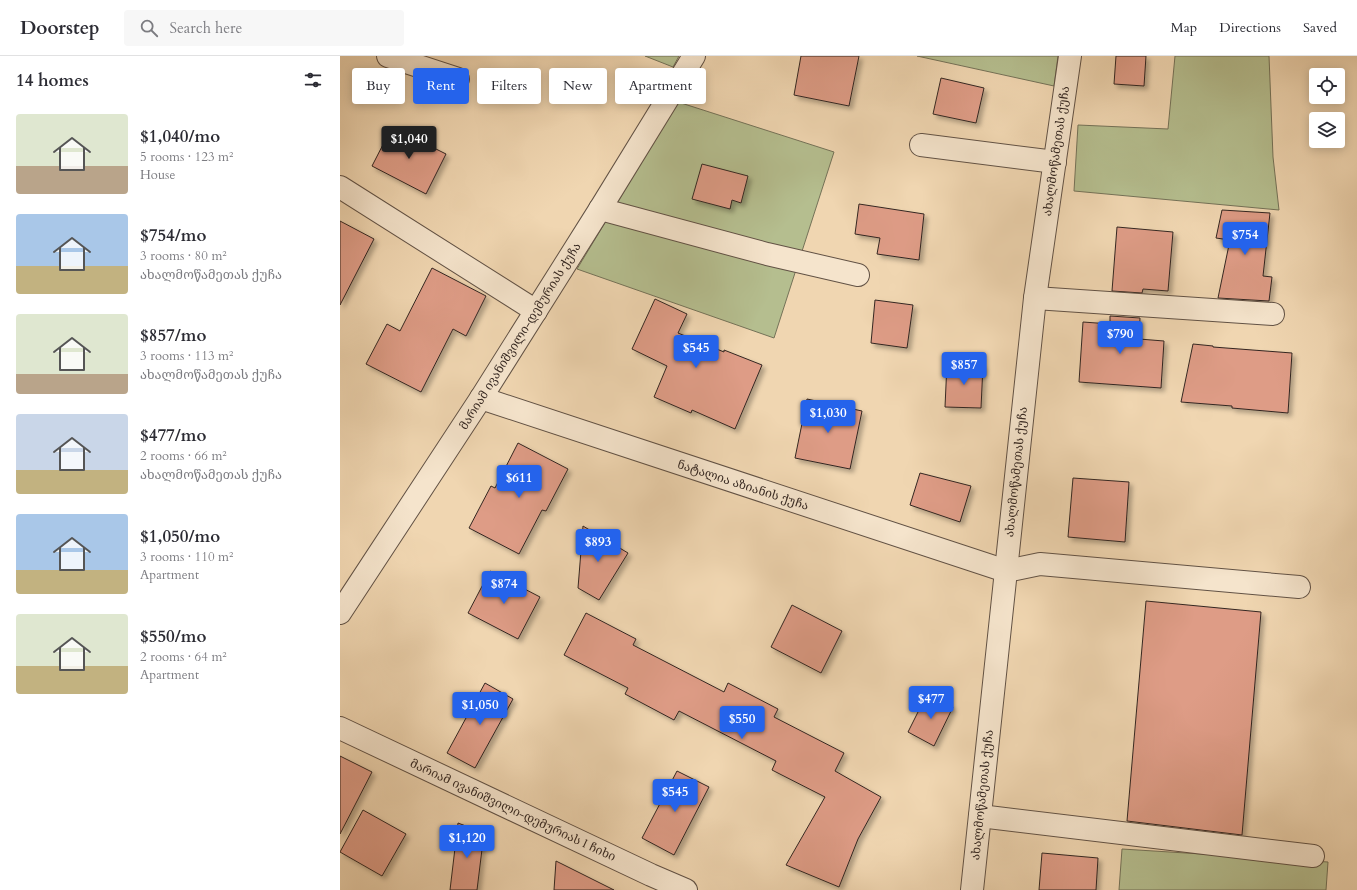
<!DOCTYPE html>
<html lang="en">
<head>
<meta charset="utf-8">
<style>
  body { margin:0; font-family:Cardo,"Noto Serif Georgian",serif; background:#f7f7f7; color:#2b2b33; height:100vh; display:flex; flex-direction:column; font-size:15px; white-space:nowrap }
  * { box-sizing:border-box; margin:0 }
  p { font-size:13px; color:#7c7c81 }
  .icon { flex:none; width:22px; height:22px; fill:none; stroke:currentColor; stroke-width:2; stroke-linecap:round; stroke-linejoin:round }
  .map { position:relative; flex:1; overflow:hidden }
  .panel { display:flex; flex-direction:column; background:#fff; width:340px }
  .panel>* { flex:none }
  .banner { position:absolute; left:12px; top:12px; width:380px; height:36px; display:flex; gap:8px }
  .tools { position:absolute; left:969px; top:12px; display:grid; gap:8px }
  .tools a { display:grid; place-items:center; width:36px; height:36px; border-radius:4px; background:#fff; box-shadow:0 2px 10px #0003; font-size:20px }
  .price { position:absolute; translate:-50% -34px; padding:0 9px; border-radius:4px; background:#2563eb; color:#fff; font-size:13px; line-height:26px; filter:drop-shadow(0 1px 2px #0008) }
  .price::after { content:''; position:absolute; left:50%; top:24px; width:12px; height:9px; margin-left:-6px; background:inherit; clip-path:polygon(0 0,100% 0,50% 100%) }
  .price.on { background:#222; color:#fff }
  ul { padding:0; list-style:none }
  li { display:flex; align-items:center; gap:12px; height:100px; padding:0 16px }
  li span { display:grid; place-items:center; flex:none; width:112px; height:80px; border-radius:4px; color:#555 }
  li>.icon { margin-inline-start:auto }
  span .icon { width:48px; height:48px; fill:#fffc; stroke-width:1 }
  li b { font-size:17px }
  h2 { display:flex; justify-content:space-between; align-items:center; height:48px; padding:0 16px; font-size:17px }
  .pill { padding:0 14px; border-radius:4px; background:#fff; box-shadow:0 2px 10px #0003; font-size:14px; line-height:36px }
  .pill.on { background:#2563eb; color:#fff }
  header { display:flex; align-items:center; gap:24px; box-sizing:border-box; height:56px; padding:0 20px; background:#fff; border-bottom:1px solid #e1e1e2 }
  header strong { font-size:19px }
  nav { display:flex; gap:22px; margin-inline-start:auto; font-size:14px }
  .search { width:280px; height:36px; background:#f7f7f7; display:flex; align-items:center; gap:10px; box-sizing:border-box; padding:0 14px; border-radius:4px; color:#7c7c81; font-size:15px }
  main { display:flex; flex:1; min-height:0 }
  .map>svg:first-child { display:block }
</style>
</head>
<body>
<header>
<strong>Doorstep</strong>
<div class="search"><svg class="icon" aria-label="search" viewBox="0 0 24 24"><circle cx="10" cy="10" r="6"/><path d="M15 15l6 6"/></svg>Search here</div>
<nav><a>Map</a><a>Directions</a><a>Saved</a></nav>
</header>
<main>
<section class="panel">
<h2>14 homes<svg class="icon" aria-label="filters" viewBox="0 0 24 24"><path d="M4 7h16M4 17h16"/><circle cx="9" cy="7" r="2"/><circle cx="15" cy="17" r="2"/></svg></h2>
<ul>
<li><span style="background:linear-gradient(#dfe7d0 65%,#b9a48a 0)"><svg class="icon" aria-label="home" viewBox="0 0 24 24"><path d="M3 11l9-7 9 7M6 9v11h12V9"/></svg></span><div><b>$1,040/mo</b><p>5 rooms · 123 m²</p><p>House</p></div></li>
<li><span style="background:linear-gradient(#a9c7e8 65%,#c2b280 0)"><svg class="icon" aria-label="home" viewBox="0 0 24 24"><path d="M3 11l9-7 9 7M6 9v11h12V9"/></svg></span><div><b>$754/mo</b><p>3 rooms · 80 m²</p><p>ახალმოწამეთას ქუჩა</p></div></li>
<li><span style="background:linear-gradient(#dfe7d0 75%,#b9a48a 0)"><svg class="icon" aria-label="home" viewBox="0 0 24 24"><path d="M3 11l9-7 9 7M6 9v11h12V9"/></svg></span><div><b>$857/mo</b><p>3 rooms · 113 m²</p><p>ახალმოწამეთას ქუჩა</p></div></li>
<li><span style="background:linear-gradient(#c9d6e8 70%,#c2b280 0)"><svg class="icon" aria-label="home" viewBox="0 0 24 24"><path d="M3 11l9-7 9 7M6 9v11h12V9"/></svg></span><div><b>$477/mo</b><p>2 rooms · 66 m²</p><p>ახალმოწამეთას ქუჩა</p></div></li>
<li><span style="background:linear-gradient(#a9c7e8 70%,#c2b280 0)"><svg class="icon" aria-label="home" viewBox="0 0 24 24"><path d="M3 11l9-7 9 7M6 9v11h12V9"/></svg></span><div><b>$1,050/mo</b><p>3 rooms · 110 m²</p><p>Apartment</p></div></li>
<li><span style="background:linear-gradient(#dfe7d0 65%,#c2b280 0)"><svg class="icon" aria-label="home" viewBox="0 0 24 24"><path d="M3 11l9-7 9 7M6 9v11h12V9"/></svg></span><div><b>$550/mo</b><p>2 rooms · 64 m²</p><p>Apartment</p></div></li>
</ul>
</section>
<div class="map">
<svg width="1017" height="834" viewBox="0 0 1017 834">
  <defs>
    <filter id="shadow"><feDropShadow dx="3.5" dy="3.5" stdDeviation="2" flood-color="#0004"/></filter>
  </defs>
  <rect width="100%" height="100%" fill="#f0d6b1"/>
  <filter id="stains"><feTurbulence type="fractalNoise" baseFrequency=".005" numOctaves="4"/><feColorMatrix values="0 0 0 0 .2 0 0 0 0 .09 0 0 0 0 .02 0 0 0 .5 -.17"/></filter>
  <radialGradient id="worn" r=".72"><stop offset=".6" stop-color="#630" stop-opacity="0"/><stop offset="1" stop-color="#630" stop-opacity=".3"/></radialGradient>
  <g fill="#b5be8f" stroke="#747258">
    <path d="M305,0h34l-6,11z"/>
    <path d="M577,0h141l-4,30z"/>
    <path d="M835,0h94l4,101 6,53 -205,-19 4,-66 90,4z"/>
    <path d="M338,46l156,50 -60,186 -197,-69z"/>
    <path d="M782,793l206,13 -2,28h-207z"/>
  </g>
  <g fill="#de9c86" stroke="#332621" filter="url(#shadow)">
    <path d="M461,0h58l-10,50 -55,-11z"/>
    <path d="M776,0h30l-2,30 -30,-2z"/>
    <path d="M601,22l43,10 -8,35 -43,-9z"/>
    <path d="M52,71l54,27 -20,40 -54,-28z"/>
    <path d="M362,108l46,12 -7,27 -9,-3 -2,9 -38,-10z"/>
    <path d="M519,148l65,10 -5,46 -42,-6 3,-16 -25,-4z"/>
    <path d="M882,154l48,3 -7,63 9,1 -3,24 -51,-3 12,-58 -14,-2z"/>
    <path d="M0,165l34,18 -34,66z"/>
    <path d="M777,171l56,5 -5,59 -25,-2 -1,4 -30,-2z"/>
    <path d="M92,212l54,28 -20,40 -13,-7 -32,63 -55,-28 21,-40 13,7z"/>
    <path d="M315,243l32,15 -9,19 46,19v-2l38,15 -27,64 -43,-19 -1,3 -37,-16 13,-31 -35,-17z"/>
    <path d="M535,244l38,5 -6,43 -36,-5z"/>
    <path d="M770,260l30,2 -1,21 25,2 -3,47 -82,-6 4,-60 27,2z"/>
    <path d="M853,288l20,2v1l79,6 -4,60 -56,-5v-2l-51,-4z"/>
    <path d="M607,307l36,2 -2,43 -36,-1z"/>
    <path d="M467,343l55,12 -12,58 -55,-11z"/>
    <path d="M178,387l50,26 -22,42 -4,-1 -23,44 -50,-26 22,-42 4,2z"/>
    <path d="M580,417l51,13 -11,36 -50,-17z"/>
    <path d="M733,422l56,4 -4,60 -57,-5z"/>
    <path d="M243,470l45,27 -29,47 -21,-12z"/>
    <path d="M150,515l50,26 -22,42 -50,-26z"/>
    <path d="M806,545l115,11 -19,223 -115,-14z"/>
    <path d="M452,549l50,26 -21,42 -50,-26z"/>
    <path d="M246,557l50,26 -3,6 91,47 4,-9 50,26 -4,8 70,36 -9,18 46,26 -23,42 -19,48 -53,-22 39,-68 -53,-27 4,-9 -97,-50 -5,9 -49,-26 3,-6 -64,-33z"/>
    <path d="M145,627l28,16 -38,69 -28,-15z"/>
    <path d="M587,638l26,13 -19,39 -26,-14z"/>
    <path d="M0,700l32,16 -32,62z"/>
    <path d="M337,715l32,16 -35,68 -32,-17z"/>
    <path d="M23,754l43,24 -24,42 -42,-24z"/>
    <path d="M118,767l26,10 -7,57h-27z"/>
    <path d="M702,797l56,5 -2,32h-57z"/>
    <path d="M216,805l58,29h-60z"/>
  </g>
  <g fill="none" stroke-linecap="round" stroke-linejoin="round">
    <defs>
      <g id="minor">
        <path d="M48,0l70,23"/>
        <path d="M581,89l134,17"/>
        <path d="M0,131l196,124"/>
        <path d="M260,153l167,45 91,21"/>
        <path d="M695,242l238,16"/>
        <path d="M141,342l525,173 34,-7 259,23"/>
        <path d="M0,557l141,-215 119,-189 94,-153"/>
        <path d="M0,672l311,147 35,15"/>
        <path d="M640,760l333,40"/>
        <path d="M632,834l63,-592 35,-242"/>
      </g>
    </defs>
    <use href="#minor" stroke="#625245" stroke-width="24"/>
    <use href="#minor" stroke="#f5e4cc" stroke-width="22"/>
  </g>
  <g text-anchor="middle" stroke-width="3" stroke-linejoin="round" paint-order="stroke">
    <g font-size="12" fill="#332621" stroke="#f5e4cc">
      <text transform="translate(716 95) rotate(-82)" y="4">ახალმოწამეთას ქუჩა</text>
      <text transform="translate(180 280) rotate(-58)" y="4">მარიამ ივანიშვილი-დემურიას ქუჩა</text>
      <text transform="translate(676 416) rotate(-84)" y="4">ახალმოწამეთას ქუჩა</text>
      <text transform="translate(403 429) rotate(18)" y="4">ნატალია აზიანის ქუჩა</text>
      <text transform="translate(642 739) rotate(-84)" y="4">ახალმოწამეთას ქუჩა</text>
      <text transform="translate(173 754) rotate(25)" y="4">მარიამ ივანიშვილი-დემურიას I ჩიხი</text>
    </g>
  </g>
  <rect width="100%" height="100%" filter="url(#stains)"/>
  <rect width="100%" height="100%" fill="url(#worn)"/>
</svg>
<div class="tools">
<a><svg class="icon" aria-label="locate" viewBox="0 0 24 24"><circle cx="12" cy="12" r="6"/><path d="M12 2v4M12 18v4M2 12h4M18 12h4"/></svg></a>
<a><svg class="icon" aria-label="layers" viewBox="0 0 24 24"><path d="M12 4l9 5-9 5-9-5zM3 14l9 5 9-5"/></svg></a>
</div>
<b class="price on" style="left:69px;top:104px">$1,040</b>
<b class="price" style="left:905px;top:200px">$754</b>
<b class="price" style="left:780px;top:299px">$790</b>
<b class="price" style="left:356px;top:313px">$545</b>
<b class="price" style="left:624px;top:330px">$857</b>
<b class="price" style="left:488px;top:378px">$1,030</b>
<b class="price" style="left:179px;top:443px">$611</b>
<b class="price" style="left:258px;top:507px">$893</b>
<b class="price" style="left:164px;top:549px">$874</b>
<b class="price" style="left:591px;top:664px">$477</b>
<b class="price" style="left:140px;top:670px">$1,050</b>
<b class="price" style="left:402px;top:684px">$550</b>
<b class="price" style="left:335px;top:757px">$545</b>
<b class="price" style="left:127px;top:803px">$1,120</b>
<div class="banner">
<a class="pill">Buy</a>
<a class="pill on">Rent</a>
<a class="pill">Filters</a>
<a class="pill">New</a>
<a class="pill">Apartment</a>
</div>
</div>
</main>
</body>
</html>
